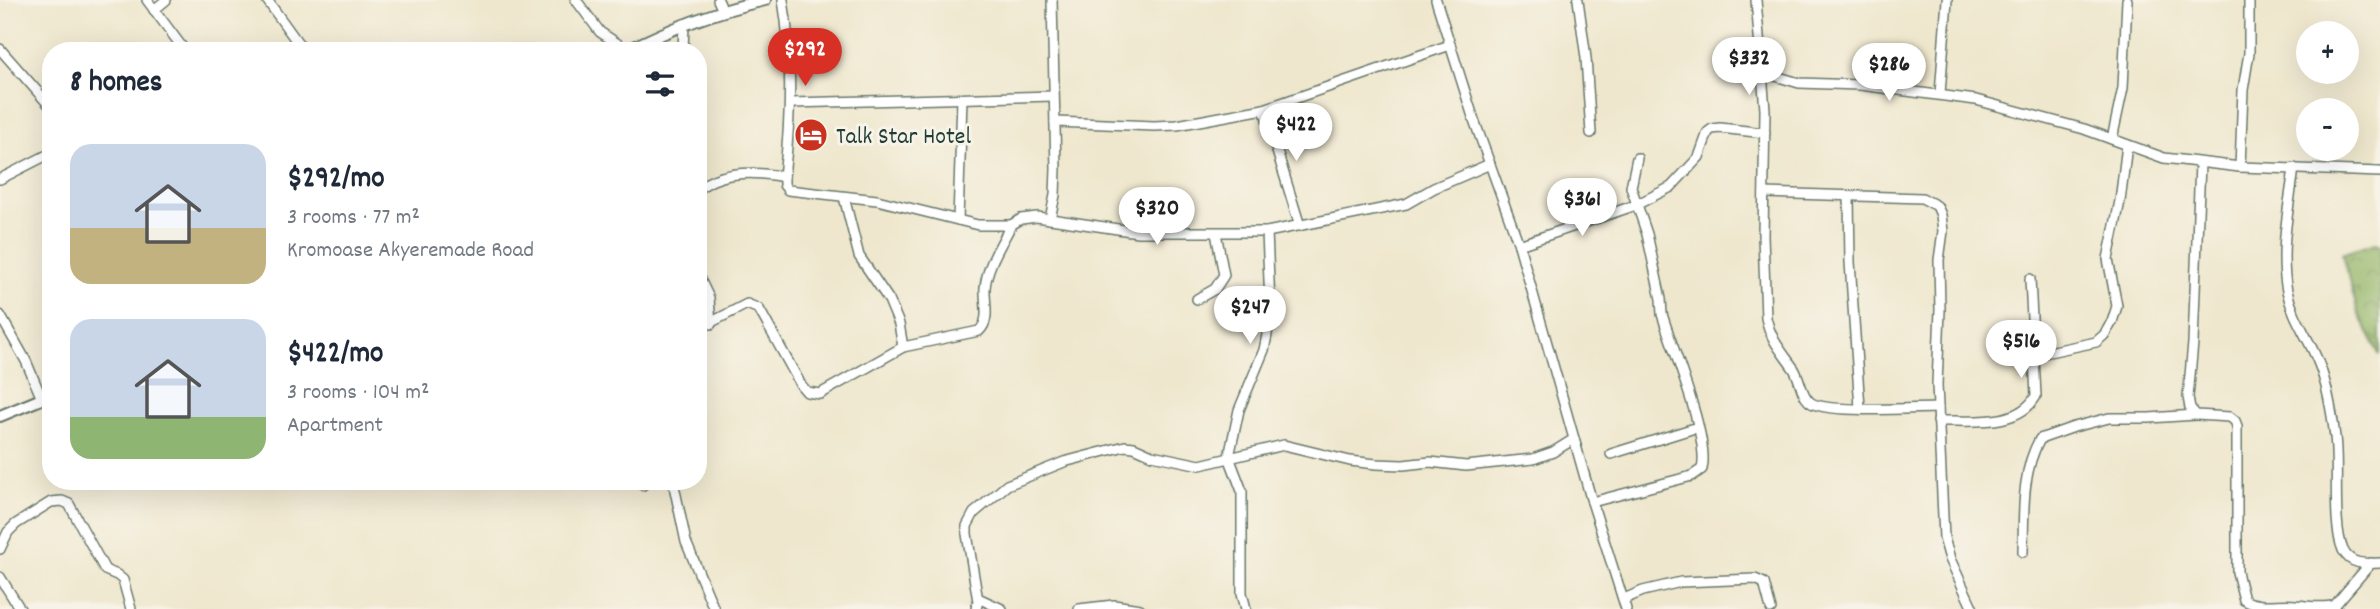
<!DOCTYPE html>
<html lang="en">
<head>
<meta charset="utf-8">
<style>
  body { margin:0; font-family:Dekko,sans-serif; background:#f6f6f7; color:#1f2937; height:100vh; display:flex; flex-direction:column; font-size:26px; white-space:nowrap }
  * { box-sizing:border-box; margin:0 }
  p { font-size:23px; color:#747a83 }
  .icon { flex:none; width:38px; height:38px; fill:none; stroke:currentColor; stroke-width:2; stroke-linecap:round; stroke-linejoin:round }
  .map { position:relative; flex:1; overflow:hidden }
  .drawer { position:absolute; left:42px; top:42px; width:665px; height:448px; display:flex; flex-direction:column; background:#fff; border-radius:28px; box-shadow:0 7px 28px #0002 }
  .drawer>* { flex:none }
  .buttons { position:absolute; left:2296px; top:21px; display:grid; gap:14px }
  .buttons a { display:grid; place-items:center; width:63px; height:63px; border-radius:50%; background:#fff; box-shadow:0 7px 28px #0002; font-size:35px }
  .price { position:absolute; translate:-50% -60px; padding:0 16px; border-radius:24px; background:#fff; color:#222; font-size:23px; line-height:46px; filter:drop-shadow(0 2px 4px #0008) }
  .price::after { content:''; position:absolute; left:50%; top:42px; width:21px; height:16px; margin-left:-10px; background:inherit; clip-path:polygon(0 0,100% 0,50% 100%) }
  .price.on { background:#d93025; color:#fff }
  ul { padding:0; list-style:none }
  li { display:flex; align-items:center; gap:21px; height:175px; padding:0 28px }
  li span { display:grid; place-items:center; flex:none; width:196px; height:140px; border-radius:21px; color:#555 }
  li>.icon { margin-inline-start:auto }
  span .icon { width:84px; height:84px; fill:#fffc; stroke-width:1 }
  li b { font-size:30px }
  h2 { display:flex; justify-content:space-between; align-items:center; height:84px; padding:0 28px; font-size:30px }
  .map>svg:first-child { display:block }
</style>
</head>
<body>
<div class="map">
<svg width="2380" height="609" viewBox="0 0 2380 609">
  <defs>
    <pattern id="forest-crowns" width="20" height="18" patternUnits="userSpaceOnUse" patternTransform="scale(1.75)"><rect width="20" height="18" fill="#96b66a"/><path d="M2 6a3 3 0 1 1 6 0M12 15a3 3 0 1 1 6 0" fill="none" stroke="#7a9558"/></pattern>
  </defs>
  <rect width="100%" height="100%" fill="#f7f3e8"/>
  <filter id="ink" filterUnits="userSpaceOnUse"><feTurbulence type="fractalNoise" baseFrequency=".0143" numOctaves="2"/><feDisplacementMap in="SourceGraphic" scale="14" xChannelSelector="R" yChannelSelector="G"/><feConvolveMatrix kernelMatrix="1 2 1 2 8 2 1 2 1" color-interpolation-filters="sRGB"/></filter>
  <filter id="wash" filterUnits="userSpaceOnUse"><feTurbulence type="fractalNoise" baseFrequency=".00686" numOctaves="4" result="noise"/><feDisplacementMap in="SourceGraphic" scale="28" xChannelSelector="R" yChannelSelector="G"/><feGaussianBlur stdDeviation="1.57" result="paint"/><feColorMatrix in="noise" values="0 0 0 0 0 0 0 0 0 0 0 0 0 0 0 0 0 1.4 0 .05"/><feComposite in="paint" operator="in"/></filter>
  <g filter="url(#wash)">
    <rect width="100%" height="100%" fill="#efe7cd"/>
    <path fill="url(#forest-crowns)" stroke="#5a7a4f" stroke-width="2" d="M2375,243l5,1v112l-22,-43 -16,-59z"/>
  </g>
  <g filter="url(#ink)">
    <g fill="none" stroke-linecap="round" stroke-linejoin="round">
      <defs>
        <g id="minor">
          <path d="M147,0l38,51"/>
          <path d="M267,0l36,50"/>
          <path d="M576,0l24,32 27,18"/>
          <path d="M718,0l5,11"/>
          <path d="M783,0c10,59 8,117 1,177v8l4,5 89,10 101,25h33l10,-6 16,-2 101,15h129l139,-28 28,-16 56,-24"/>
          <path d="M1436,0l37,117 46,128 73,257 34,107"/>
          <path d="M1578,0l8,58 5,75"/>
          <path d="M1756,0l9,110 -2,126 3,82c5,23 15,32 28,51 6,9 7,26 16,33 14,12 105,6 128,6"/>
          <path d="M154,10l12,-10"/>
          <path d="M0,49l51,58"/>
          <path d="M683,51l1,-27"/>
          <path d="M1762,72l37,11 61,2 116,15 108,29 80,29 76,9 140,5"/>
          <path d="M1940,94l7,-94"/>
          <path d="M791,103l262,-7"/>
          <path d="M1264,109l36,117"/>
          <path d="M1055,122l99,4 23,-1 87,-16 186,-64"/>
          <path d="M2112,139l11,-51 4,-88"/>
          <path d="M2200,163l-7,180 -5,54 2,11 6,7 34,2 5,4 2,5v146l7,28c16,9 34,3 52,5 14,1 26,4 39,0l36,-42"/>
          <path d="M2240,167l3,-77 6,-37v-53"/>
          <path d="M2294,168c-5,40 -15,82 -7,123 6,28 22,47 32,73 9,23 13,49 16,73 4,29 -3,88 8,113 7,15 22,14 37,13"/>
          <path d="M0,179l51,-26"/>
          <path d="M698,189c24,-19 57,-18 86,-12"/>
          <path d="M1764,193l158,5 15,8 4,9 2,16 -4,29 1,50 -3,75 7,153 6,21 23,50"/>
          <path d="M1849,196l1,66 10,146"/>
          <path d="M844,197l15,59 30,44 10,24 4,23"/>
          <path d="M1050,219l5,-24 1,-26 -4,-169"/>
          <path d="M958,220l4,-121"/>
          <path d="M1519,245l117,-40 35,-18 28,-30 9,-25 4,-3 8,-1 45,5"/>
          <path d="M698,275l11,23 2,26"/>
          <path d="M1197,299l18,-10 9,-14 -8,-42"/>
          <path d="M0,315l26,46 16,38"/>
          <path d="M698,329l49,-25 12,5 42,76 6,7 13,2 83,-47 76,-16c12,-11 5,-29 6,-43 2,-23 16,-43 26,-63"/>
          <path d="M2035,355l61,-13 8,-7 8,-13 5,-16 -9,-47 12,-58 7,-56"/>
          <path d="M1938,421c32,-1 80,7 98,-25l-6,-117"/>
          <path d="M1611,454l87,-27"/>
          <path d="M673,481l13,61 28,67"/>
          <path d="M643,485l2,-4"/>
          <path d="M1592,502l100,-26 10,-7c8,-31 -30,-121 -40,-155l-1,-15 -14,-65 -16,-47 6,-29"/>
          <path d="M0,549l8,-17 8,-8 35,-22 11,-1 7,3 36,66 12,5 6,5 8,29"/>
          <path d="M2023,552c1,-38 -2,-80 17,-113l34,-12 35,-9h40l47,-3"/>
          <path d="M0,577l20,32"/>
          <path d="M978,598l24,11"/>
          <path d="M1624,599l19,-8 38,-9 74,-3 9,4 7,26"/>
          <path d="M976,609l2,-8 -11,-67v-8l7,-13 33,-28 57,-23 61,-16 9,1 18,8 48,10 84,-20 66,16 26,3 27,1 27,-3 36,4 67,-7 20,-7 21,-13"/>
          <path d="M1079,609l35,-4 26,4"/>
          <path d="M1246,609l-4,-16v-102l-13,-34 10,-47 25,-60 3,-15 3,-30 -3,-73"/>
        </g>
        <g id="tertiary">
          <path d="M626,51c45,-23 90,-40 139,-51"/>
          <path d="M0,416l51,-21"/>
        </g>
      </defs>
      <use href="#minor" stroke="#68786a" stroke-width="12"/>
      <use href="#tertiary" stroke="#68786a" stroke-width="14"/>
      <use href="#minor" stroke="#fff" stroke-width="9"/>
      <use href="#tertiary" stroke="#fff" stroke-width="10"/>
    </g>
  </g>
  <defs>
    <symbol id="hotel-disc" viewBox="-11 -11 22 22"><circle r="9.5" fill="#c8321e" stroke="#f7f3e8"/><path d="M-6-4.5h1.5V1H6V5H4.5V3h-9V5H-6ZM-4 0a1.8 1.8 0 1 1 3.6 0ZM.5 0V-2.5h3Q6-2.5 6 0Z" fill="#fff"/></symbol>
  </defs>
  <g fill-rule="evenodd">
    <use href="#hotel-disc" x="792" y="116" width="38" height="38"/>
  </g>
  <g text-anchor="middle" stroke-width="6" stroke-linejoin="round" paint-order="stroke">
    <g font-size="24" fill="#1f3d34" stroke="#f7f3e8" text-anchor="start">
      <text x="836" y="143">Talk Star Hotel</text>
    </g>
  </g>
</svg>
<div class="buttons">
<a>+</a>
<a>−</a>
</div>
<b class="price on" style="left:805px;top:88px">$292</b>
<b class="price" style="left:1749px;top:97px">$332</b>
<b class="price" style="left:1889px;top:103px">$286</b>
<b class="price" style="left:1296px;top:163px">$422</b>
<b class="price" style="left:1582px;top:238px">$361</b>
<b class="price" style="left:1157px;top:247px">$320</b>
<b class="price" style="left:1250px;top:346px">$247</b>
<b class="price" style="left:2021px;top:380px">$516</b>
<section class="drawer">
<h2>8 homes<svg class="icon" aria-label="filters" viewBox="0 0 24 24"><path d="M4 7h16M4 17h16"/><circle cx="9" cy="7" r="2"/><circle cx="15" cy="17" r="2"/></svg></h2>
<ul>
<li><span style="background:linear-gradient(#c9d6e8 60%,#c2b280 0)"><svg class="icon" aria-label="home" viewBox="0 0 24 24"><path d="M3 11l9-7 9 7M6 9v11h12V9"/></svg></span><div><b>$292/mo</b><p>3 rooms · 77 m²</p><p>Kromoase Akyeremade Road</p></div></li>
<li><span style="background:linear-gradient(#c9d6e8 70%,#8fb573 0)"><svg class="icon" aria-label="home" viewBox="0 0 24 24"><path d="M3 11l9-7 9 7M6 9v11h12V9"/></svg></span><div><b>$422/mo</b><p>3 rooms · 104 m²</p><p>Apartment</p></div></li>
</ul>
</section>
</div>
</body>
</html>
